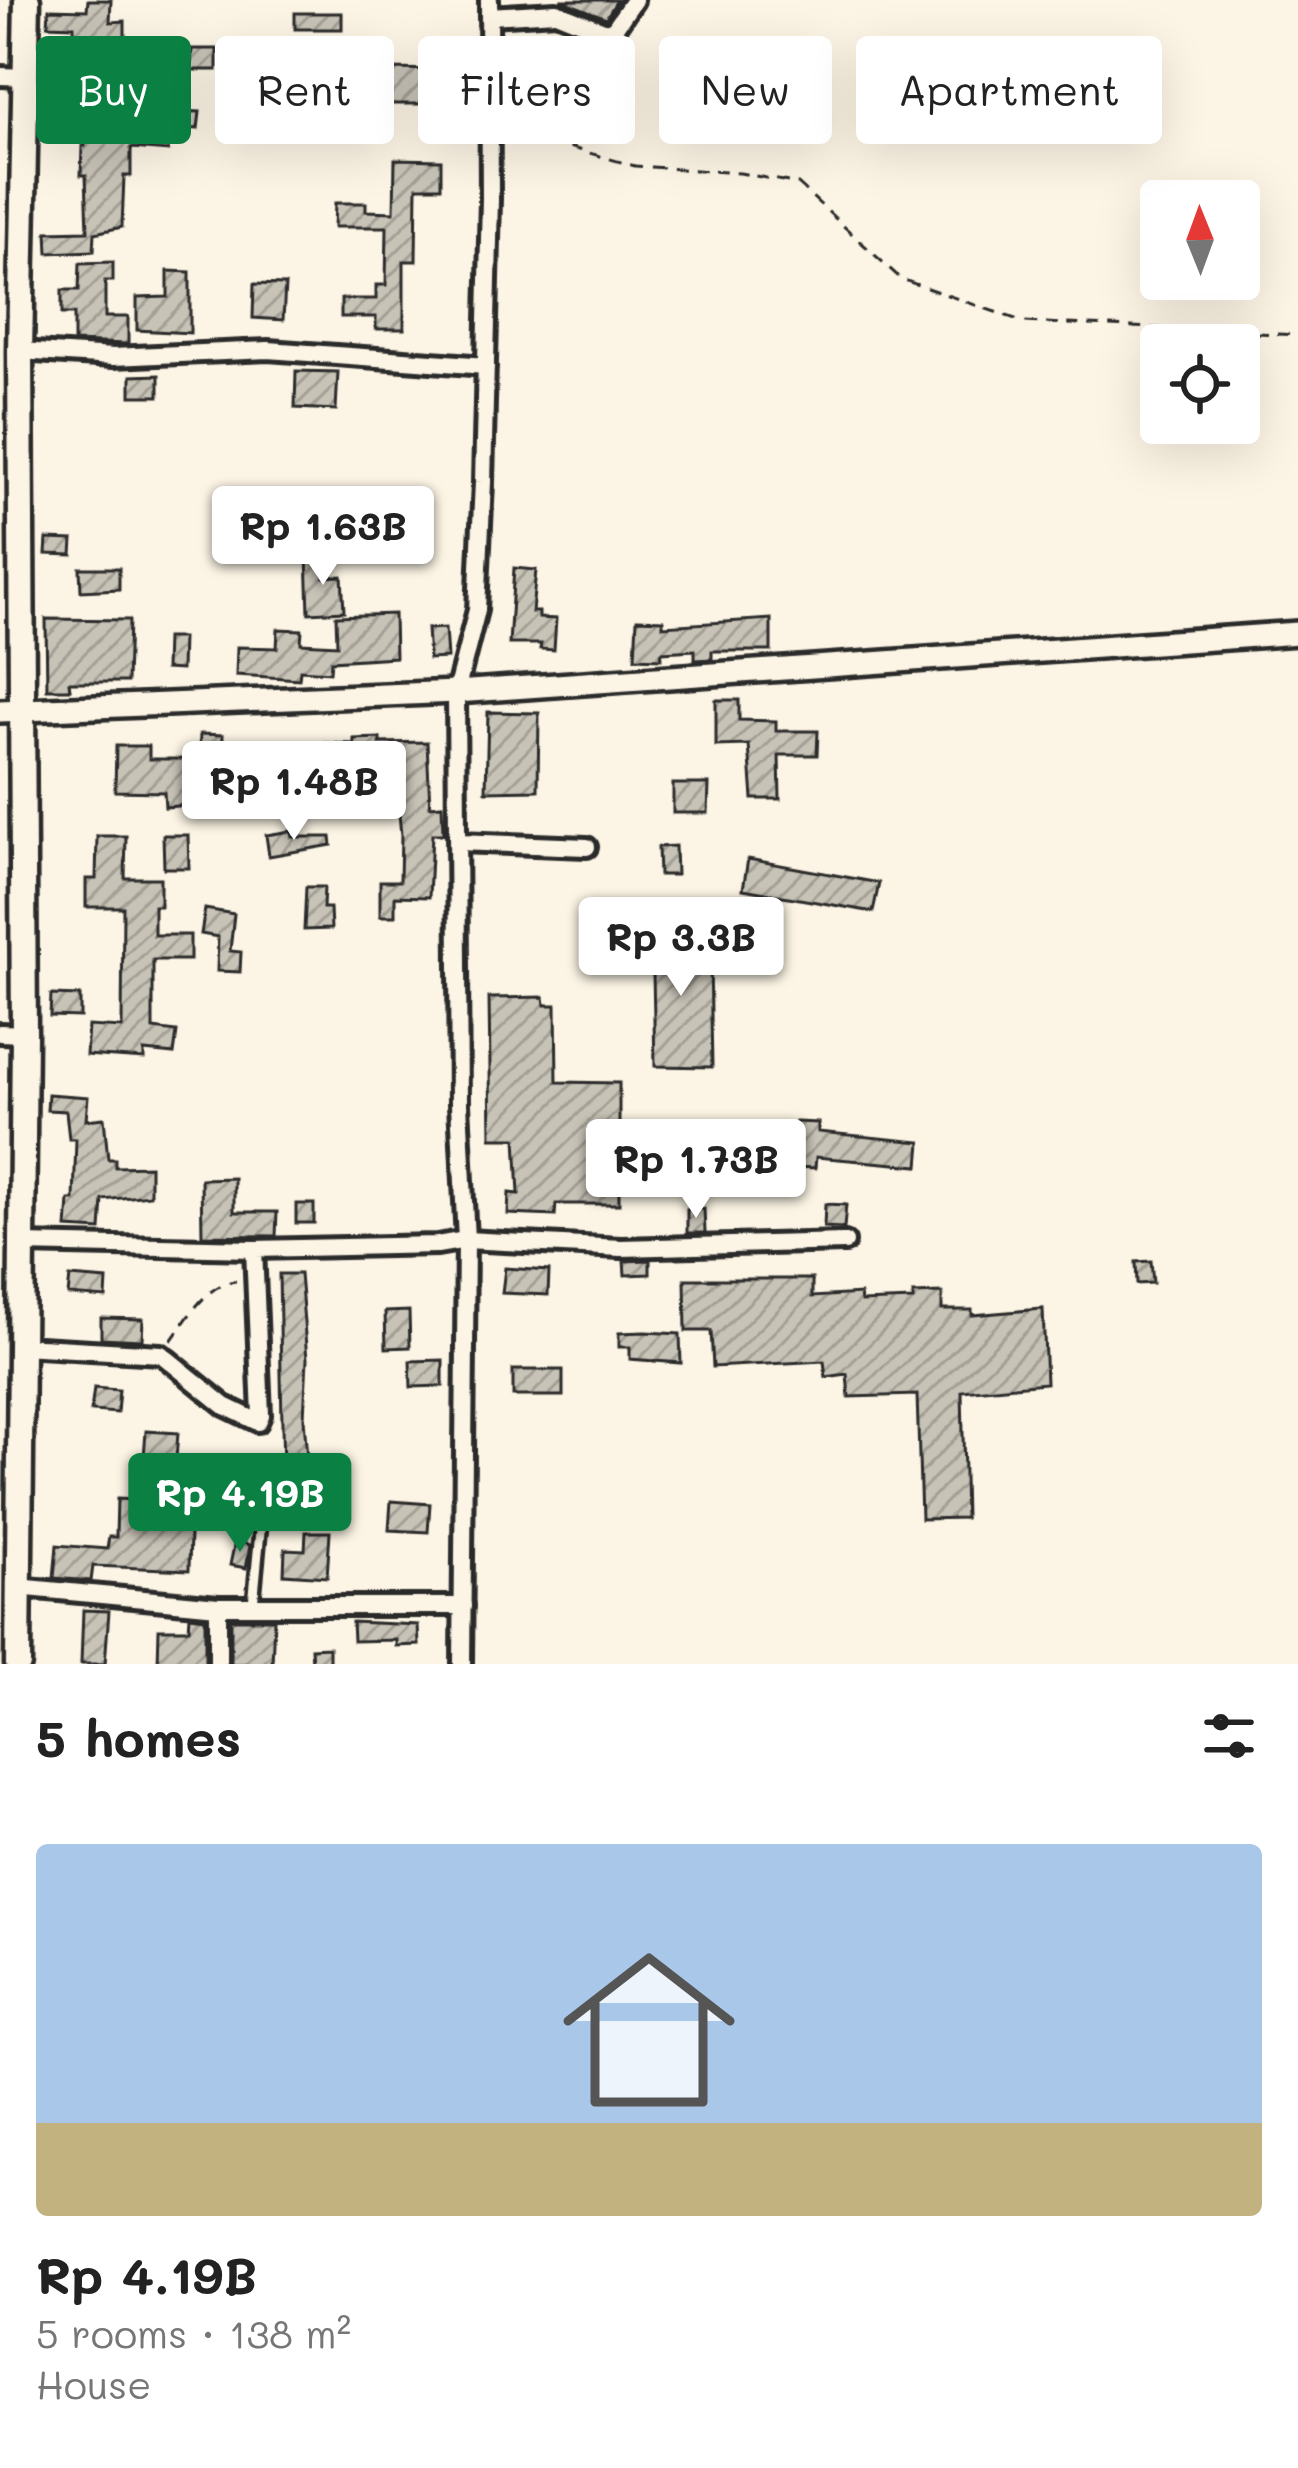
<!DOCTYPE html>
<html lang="en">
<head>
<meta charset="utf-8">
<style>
  body { margin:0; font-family:Mali,sans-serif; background:#f6f6f6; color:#222; height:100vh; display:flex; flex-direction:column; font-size:45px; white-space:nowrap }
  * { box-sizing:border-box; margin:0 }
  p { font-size:39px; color:#767676 }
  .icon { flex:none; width:66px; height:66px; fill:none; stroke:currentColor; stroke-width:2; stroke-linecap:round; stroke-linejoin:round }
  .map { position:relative; height:1664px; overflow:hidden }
  .panel { display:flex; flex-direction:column; background:#fff; flex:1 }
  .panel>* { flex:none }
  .guide { position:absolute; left:36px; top:36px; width:1227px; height:108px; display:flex; gap:24px }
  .needle { width:78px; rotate:359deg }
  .fabs { position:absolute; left:1140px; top:180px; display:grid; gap:24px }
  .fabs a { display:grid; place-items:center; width:120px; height:120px; border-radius:12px; background:#fff; box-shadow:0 12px 48px #0002; font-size:60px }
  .price { position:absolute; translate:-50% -102px; padding:0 27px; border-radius:12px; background:#fff; color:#222; font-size:39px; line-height:78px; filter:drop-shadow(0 3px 6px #0008) }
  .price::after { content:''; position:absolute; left:50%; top:72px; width:36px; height:27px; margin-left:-18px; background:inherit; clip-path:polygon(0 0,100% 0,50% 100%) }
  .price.current { background:#0b8043; color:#fff }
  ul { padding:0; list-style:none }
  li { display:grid; align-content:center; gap:24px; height:636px; padding:0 36px }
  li+li { border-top:3px solid #e0e0e0 }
  li span { display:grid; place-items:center; height:372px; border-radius:12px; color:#555 }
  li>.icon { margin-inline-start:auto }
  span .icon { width:216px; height:216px; fill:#fffc; stroke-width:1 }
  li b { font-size:51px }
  h2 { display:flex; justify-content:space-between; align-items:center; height:144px; padding:0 36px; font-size:51px }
  .chip { padding:0 42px; border-radius:12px; background:#fff; box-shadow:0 12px 48px #0002; font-size:42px; line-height:108px }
  .chip.current { background:#0b8043; color:#fff }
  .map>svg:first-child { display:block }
</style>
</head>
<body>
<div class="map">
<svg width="1298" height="1664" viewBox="0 0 1298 1664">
  <defs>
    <pattern id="building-hatch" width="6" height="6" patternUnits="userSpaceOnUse" patternTransform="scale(3)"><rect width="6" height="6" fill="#c8c3b7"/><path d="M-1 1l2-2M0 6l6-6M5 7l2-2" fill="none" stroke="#a39f95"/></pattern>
  </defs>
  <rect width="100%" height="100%" fill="#fcf5e5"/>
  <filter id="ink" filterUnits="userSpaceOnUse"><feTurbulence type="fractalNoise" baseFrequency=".00833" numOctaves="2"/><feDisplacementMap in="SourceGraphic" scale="24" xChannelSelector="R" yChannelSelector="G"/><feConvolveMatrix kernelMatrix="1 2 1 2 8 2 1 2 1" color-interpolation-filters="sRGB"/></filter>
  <g filter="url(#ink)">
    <g fill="url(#building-hatch)" stroke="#2b2b2b" stroke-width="3">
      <path d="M88,0h23l-1,22 15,-1v28l-51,1v-24l-26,-1 1,-16 38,1z"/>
      <path d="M560,0h57l-11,18z"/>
      <rect x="295" y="13" width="47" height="16"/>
      <path d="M560,45l17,1 -1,16h-17z"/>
      <path d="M192,49h25v21h-26z"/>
      <path d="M47,67h17l-1,26h-16z"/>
      <path d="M385,69l64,1v34h-64z"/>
      <path d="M565,83h23v24l-23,-1z"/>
      <path d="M109,94l33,2 -1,34 29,2 -2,19 -37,-3v28h-7l-2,51 -27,6 -1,18 -46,2 -1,-21 41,-1 -2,-56h-5l1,-29h3l-3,-48 27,-1z"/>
      <path d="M180,111l20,1 -2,17 -19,-1z"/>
      <path d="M395,159l46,1v27h-24l-1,74h-12v68h-28v-12h-35v-18h35v-14h10l1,-58h-53l1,-24h31v8l28,1z"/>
      <path d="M113,262v19h-8v36h23v27l-54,-2v-28h-12v-24h17l1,-27z"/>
      <path d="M168,271l22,1v61l-53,-3v-32l31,-1z"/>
      <path d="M254,284l31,1 -2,35 -30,-2z"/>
      <path d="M296,371l42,1 -2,38 -41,-2z"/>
      <path d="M159,375v21h-28v-20z"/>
      <rect x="353" y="538" width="19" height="17"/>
      <path d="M47,539l26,1 -1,15 -26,-1z"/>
      <path d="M322,554l2,23 18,-1 2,35 -35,2 -2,-58z"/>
      <path d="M80,568h39v21l-38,2z"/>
      <path d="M514,568l22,2 -4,42h7v6l17,1 -2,31 -14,-1 1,-5h-32z"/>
      <path d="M394,614l1,43 -64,4 -1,11 -30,-2 -1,9 -63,-4 1,-28 40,1 1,-19 24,1 -1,13 36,2 -1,-29z"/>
      <path d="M46,619l83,1 -2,62h-58l1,7h-23z"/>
      <path d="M637,619l26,1v6l108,-7v32h-59v8l-17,1v-10l-33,2 -1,7 -26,-1z"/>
      <path d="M445,628l2,30 -18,1 -2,-30z"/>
      <path d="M166,638h16l-1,32 -16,-1z"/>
      <path d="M716,700h23v20l37,1v10h42l-1,24h-38l1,44h-27l-4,-54 -33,1z"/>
      <path d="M488,712l51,1 -1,77 -52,1z"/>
      <path d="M200,734l23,1 -2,76 -21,-1v-6l-35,3 -1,-15 -49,-1 1,-45h33v13h50z"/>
      <path d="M380,738v5l47,-1 3,64 12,-1 1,29h-11l-3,63 -34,-1v20h-15v-35h20l1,-46 -6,-62 -62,2 -1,17 -59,-3v-35l23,1v-13l58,2v-5z"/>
      <path d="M673,784h36l-1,29h-35z"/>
      <path d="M291,831l1,6h39l1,8 -63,11 -3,-21z"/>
      <path d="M163,835h25l1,33h-25z"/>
      <path d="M97,836h29l-1,42h35v28h-6v29h36v25h-37v69l24,3 -3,22 -30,-3v8l-58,-4 2,-29 34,2 1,-121h-37v-28h10z"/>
      <path d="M675,846l1,29h-17l-1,-28z"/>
      <path d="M748,859l131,24 -6,29 -130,-23z"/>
      <path d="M306,887h18l-1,21h7l1,21 -27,1z"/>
      <path d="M205,909l29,5 -4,37 11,1 -1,20 -23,-1 1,-34 -17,-3z"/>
      <path d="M694,923l3,39h13l2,105 -57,-1 -3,-140z"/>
      <path d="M51,995l29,1v21l-30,-1z"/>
      <path d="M544,997l1,8h11l1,77 62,1v121h-63l-1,12 -47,-2 1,-21 10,1 -3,-56h-25l-2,-140z"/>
      <path d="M48,1094l40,3 -2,23 18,-2 4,41h7v8l35,-1v29l-47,5 -2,30 -34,-2 2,-28h5l2,-61h-7l-3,-28 -19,-1z"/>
      <path d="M796,1122l22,1v9l103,10 -2,24 -103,-9 -1,11 -22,-1z"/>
      <path d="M234,1178v34h43l-1,24 -74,-1 -1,-56z"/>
      <rect x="296" y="1204" width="18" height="19"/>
      <path d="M825,1204l21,1 -2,23 -20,-1z"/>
      <path d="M687,1209h17l1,24h-18z"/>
      <path d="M650,1260v14l-25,1 -1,-14z"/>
      <path d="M1151,1261l2,22 -16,1 -1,-22z"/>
      <path d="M505,1268l44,3 -1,24 -46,-2z"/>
      <path d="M279,1274h21l7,85 -3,59 4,54 -25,2z"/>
      <path d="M70,1277l37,3 -1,18 -38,-3z"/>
      <path d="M685,1279h127v18l48,-3 1,8 52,-2v-6l29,-1v17h30v5l71,-6 3,74 -84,8 3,127 -44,1 -4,-124 -68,2 -2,-23 -21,3 -2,-16 -111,6 -2,-36h-25z"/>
      <path d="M409,1311l1,36 -24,1 -1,-36z"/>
      <path d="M101,1318l42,1 -1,21 -41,-2z"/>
      <path d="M645,1332l35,2 1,29 -51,-4v-12h-11v-14z"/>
      <path d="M443,1360v26l-32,1 -1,-26z"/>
      <rect x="513" y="1370" width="50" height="26"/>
      <path d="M94,1388l25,2 -2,23 -26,-2z"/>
      <path d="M146,1431l32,2 -2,26 -32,-2z"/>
      <path d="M117,1499l19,1v12l62,1 -1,20h-7l-1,37 -96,-4 -2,15 -37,-3 3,-33 50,4 2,-12h7z"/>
      <path d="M391,1501l39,3 -2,28 -39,-2z"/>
      <path d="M306,1532h24l-3,45 -43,-3 1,-25 20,1z"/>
      <path d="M235,1541l15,4 -4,23 -16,-3z"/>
      <path d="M83,1610l26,1 -4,53h-24z"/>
      <path d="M190,1616l15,2v46h-47l1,-35h30z"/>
      <path d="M231,1619h43l-2,45h-41z"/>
      <path d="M352,1622l66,3 1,20 -23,1v-6l-43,1z"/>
      <path d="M329,1647v17h-17l-1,-16z"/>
    </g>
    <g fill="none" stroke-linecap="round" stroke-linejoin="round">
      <defs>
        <path id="service" d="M253,1605l9,-95"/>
        <g id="minor">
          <path d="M489,16l67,-4 50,20 8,-3 20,-29"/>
          <path d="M0,76l27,1"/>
          <path d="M20,351l93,6 155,-7 218,16"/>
          <path d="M458,842l129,5"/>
          <path d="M0,1033l24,1"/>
          <path d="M22,1244l232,5"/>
          <path d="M21,1346l140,8 64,52 33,16 3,-7 -7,-166 183,-4 29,-5 155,8 224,-6"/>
          <path d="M17,1587l201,19h245"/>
          <path d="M218,1606v58"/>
          <path d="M462,1664l4,-424 -7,-136 -3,-412 21,-82 6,-128 7,-283 -1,-199"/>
        </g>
        <path id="tertiary" d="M0,711l456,-19 842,-59"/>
        <path id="secondary" d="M18,1664l6,-630 -4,-683 7,-351"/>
      </defs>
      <use href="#service" stroke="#2b2b2b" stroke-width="18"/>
      <use href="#minor" stroke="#2b2b2b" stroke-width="26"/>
      <use href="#tertiary" stroke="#2b2b2b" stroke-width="30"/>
      <use href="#secondary" stroke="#2b2b2b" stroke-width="33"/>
      <g stroke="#2b2b2b" stroke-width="3" stroke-dasharray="12 9" stroke-linecap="butt">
        <path d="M509,130l126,36 105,7 58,11 103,95 123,43 274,13"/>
        <path d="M171,1341c16,-22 36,-58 65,-60"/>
      </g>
      <use href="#service" stroke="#fcf5e5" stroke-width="9"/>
      <use href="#minor" stroke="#fcf5e5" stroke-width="16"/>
      <use href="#tertiary" stroke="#fcf5e5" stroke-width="21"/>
      <use href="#secondary" stroke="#fcf5e5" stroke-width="24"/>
    </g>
  </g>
</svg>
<div class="fabs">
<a><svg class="needle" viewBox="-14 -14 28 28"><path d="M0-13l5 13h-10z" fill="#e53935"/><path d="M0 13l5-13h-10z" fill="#767676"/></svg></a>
<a><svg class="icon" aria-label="locate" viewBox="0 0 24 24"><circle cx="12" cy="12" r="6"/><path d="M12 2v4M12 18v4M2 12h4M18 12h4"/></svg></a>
</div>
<b class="price" style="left:323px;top:588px">Rp 1.63B</b>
<b class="price" style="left:294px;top:843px">Rp 1.48B</b>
<b class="price" style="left:681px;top:999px">Rp 3.3B</b>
<b class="price" style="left:696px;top:1221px">Rp 1.73B</b>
<b class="price current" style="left:240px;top:1555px">Rp 4.19B</b>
<div class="guide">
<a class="chip current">Buy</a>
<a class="chip">Rent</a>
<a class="chip">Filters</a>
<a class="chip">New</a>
<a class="chip">Apartment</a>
</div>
</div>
<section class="panel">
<h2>5 homes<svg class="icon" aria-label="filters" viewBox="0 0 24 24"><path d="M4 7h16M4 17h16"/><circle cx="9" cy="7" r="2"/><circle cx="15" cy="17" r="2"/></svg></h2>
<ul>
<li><span style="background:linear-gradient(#a9c7e8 75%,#c2b280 0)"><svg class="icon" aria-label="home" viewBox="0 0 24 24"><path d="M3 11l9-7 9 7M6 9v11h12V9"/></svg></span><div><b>Rp 4.19B</b><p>5 rooms · 138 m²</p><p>House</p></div></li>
</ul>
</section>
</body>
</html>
